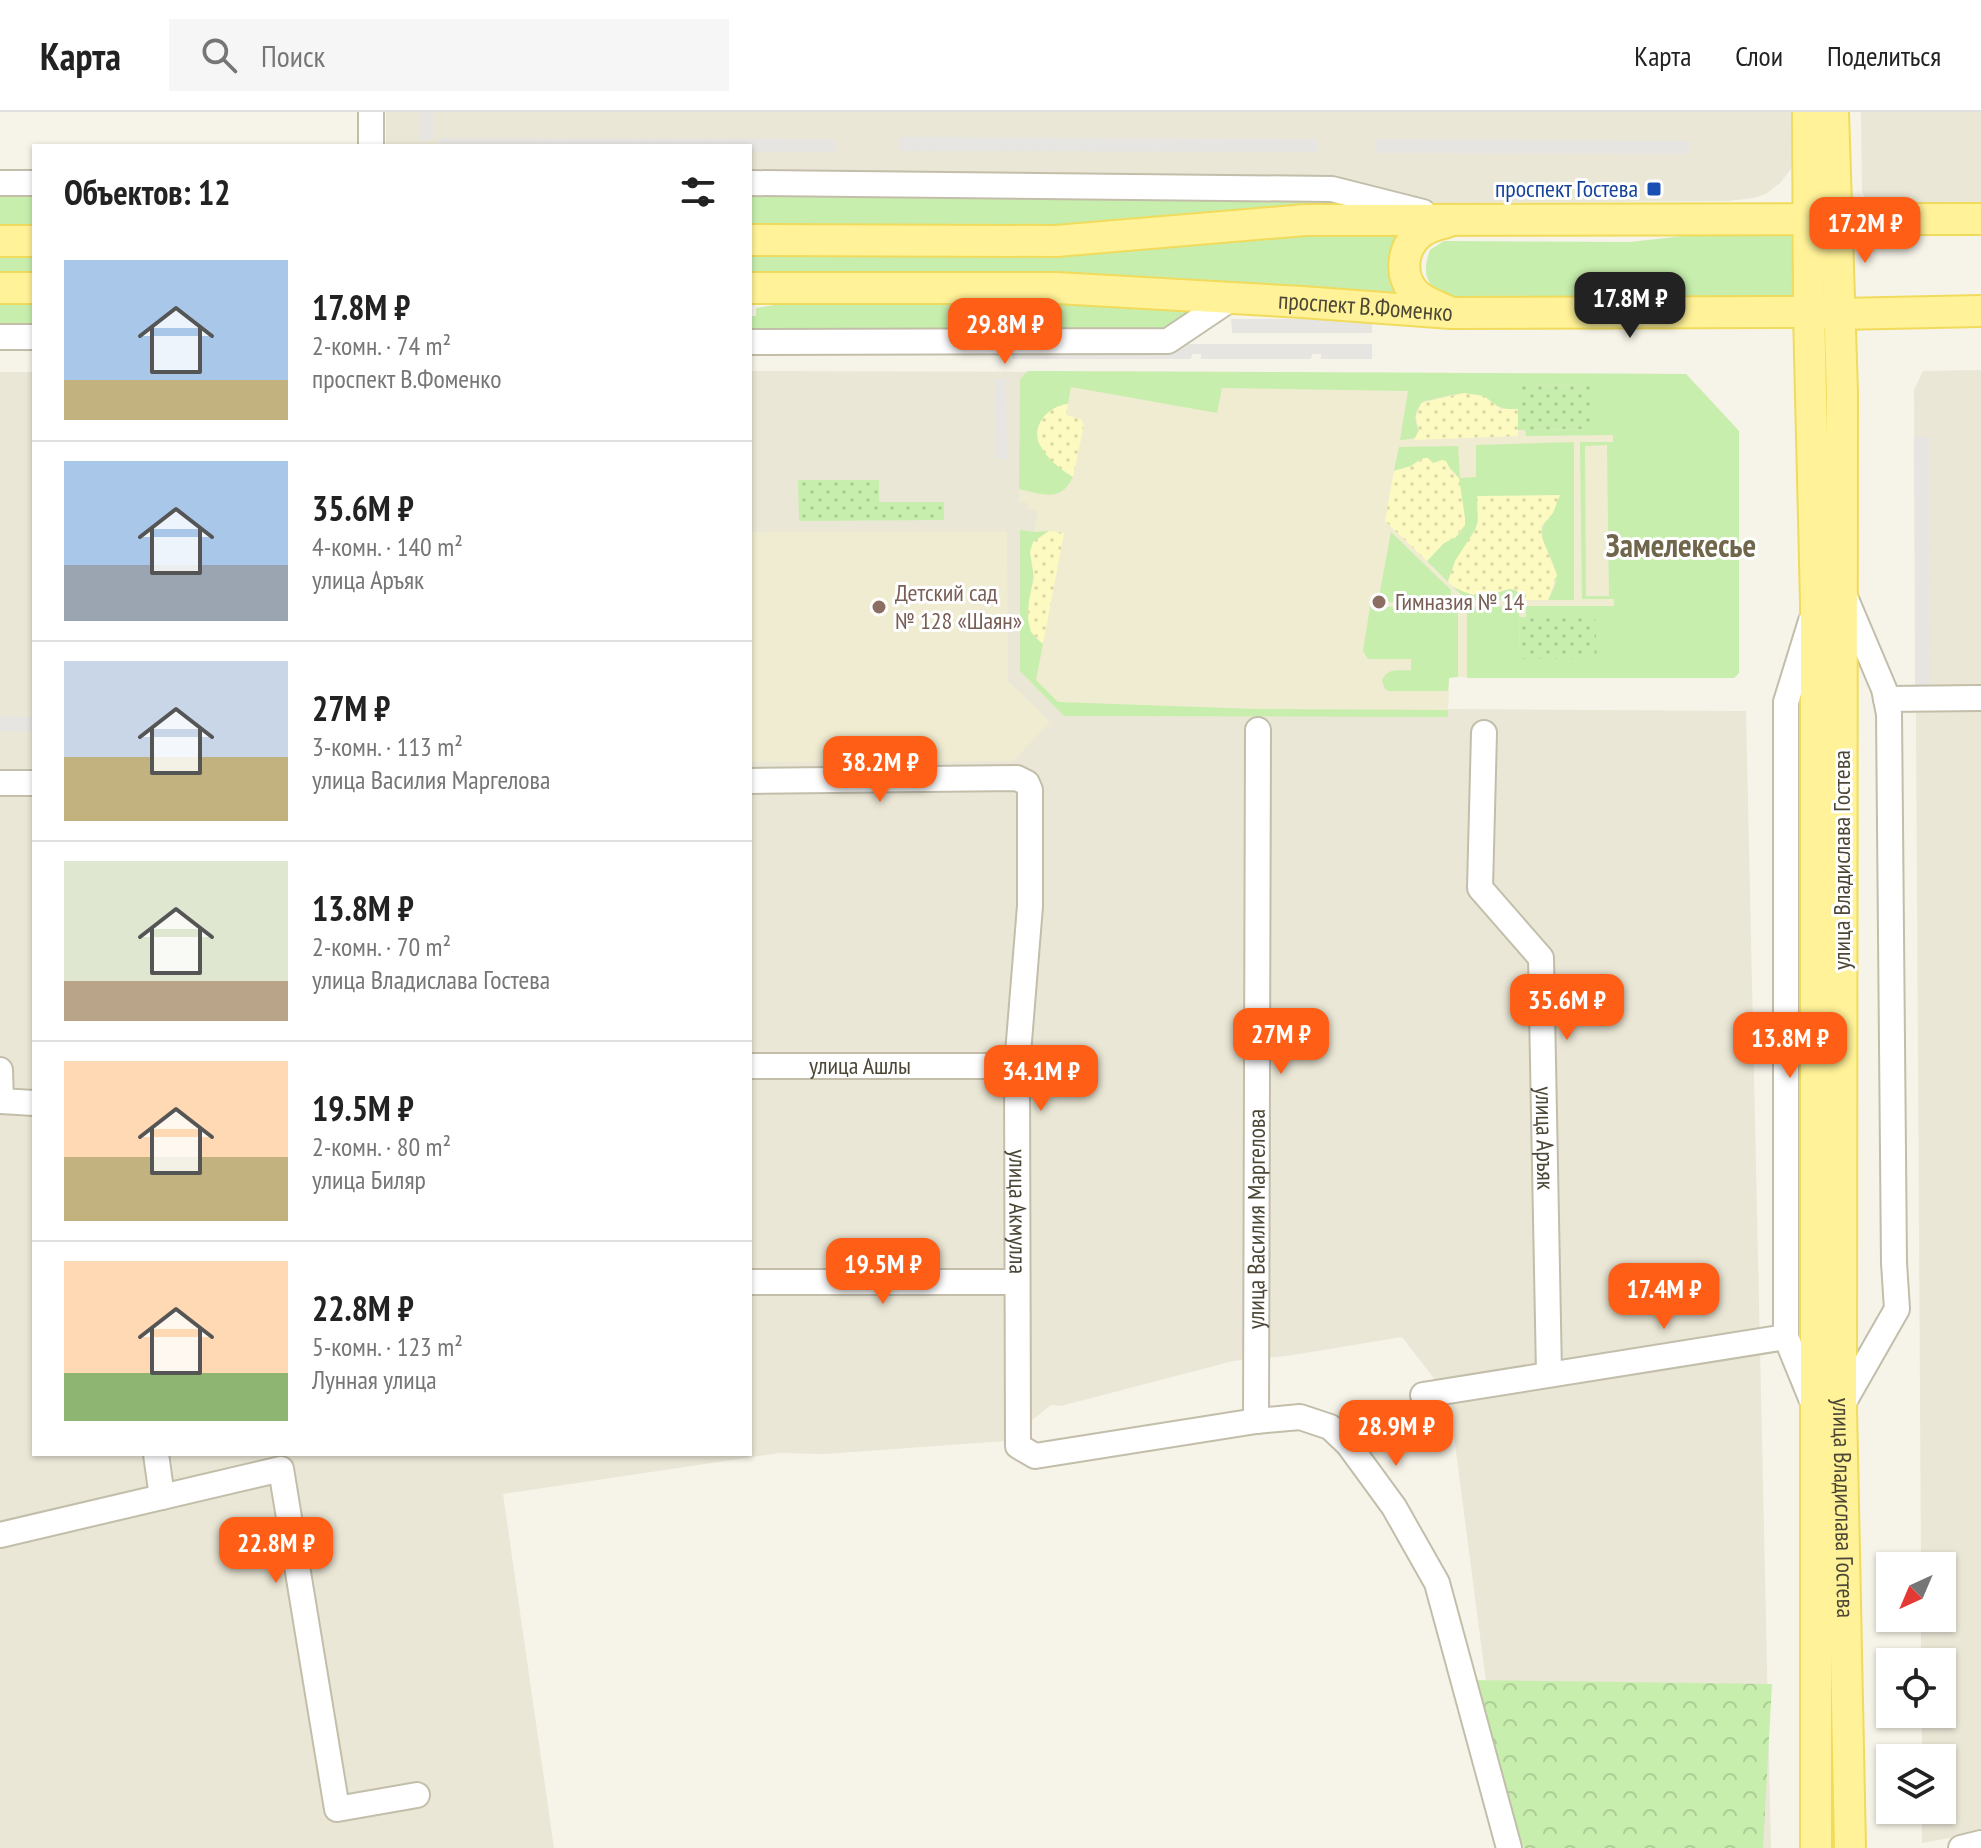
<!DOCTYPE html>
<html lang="ru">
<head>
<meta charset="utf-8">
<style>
  body { margin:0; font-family:"PT Sans Narrow",sans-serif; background:#f6f6f6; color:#222; height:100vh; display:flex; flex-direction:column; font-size:30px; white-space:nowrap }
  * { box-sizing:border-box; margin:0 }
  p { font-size:26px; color:#767676 }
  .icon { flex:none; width:44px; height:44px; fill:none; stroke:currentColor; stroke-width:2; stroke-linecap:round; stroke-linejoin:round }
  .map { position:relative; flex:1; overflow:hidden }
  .side { position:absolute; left:32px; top:32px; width:720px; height:1312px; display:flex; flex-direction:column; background:#fff; border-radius:0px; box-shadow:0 2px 6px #0004 }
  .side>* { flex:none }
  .needle { width:52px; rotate:224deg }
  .buttons { position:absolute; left:1876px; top:1440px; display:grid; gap:16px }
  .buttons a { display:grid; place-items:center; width:80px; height:80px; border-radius:0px; background:#fff; box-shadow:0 2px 6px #0004; font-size:40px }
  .price { position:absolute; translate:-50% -68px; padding:0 18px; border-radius:16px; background:#ff5e16; color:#fff; font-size:26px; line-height:52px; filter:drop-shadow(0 2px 4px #0008) }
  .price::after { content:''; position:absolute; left:50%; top:48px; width:24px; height:18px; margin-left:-12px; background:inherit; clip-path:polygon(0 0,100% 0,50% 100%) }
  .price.current { background:#222; color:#fff }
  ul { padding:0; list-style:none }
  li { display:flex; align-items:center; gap:24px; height:200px; padding:0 32px }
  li+li { border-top:2px solid #e0e0e0 }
  li span { display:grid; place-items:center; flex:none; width:224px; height:160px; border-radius:0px; color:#555 }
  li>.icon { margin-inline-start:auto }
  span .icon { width:96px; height:96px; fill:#fffc; stroke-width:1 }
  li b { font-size:34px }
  h2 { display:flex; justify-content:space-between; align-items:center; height:96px; padding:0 32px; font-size:34px }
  header { display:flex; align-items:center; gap:48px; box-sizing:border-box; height:112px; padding:0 40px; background:#fff; border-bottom:2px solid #e0e0e0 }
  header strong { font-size:38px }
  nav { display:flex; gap:44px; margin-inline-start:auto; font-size:28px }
  .search { width:560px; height:72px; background:#f6f6f6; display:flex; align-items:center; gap:20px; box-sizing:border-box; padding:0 28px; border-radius:0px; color:#767676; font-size:30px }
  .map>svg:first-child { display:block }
</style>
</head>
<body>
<header>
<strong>Карта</strong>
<div class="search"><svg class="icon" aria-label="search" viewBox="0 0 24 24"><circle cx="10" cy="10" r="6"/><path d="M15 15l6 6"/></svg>Поиск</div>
<nav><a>Карта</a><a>Слои</a><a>Поделиться</a></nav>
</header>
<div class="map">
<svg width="1981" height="1736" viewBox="0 0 1981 1736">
  <defs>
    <pattern id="forest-crowns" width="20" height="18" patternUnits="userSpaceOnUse" patternTransform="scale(2)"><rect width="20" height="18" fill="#c7eead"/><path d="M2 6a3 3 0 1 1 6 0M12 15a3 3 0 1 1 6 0" fill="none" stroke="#accd95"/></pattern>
    <pattern id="sand-dots" width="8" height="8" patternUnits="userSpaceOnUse" patternTransform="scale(2)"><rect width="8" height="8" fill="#fdfac1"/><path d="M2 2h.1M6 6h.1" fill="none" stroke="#dad8a6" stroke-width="1.8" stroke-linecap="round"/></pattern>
    <pattern id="park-dots" width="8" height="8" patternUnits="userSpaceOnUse" patternTransform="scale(2)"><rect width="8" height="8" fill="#c7eead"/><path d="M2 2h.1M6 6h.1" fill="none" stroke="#accd95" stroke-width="1.8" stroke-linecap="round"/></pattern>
  </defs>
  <rect width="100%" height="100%" fill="#f6f4e9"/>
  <g fill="#eae7d6">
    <path d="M386,0h1415l1,35 -11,22 -11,14 -14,11 -12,4 -26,3 -293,2 -367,27 -318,1v-85h-364z"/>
    <path d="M1861,0h120v96h-102l-12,-7 -5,-9z"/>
    <path d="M1981,258v1462l-59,11v-33h20v-52h-20v-44h20v-52h-21v-44h21v-52h-21l-7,-1176 9,-19z"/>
    <path d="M750,259l936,3 53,57v242l-5,5 -285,-1 -1,32 298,2 25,1137h-232l-53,-166 -37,-284 -47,-61 -115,19 -54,5 -172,45 -10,-1 -45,36 -181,13 -45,-1 -277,41 51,354h-554v-1476h34v1082h716z"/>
  </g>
  <g fill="#f0ecd1">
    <path d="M1028,259l658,3 53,57v242l-5,5 -285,-1 -1,40 -384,-1 -44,-45v-141l14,2 4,-21 -11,-2 1,-6 -9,-1 1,-123z"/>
    <path d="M750,420h257l1,149 42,41 -37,39 -263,1z"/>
  </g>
  <g fill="#c7eead" fill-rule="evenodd">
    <path d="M1324,83l29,7 -291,26 -312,4v-35z"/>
    <rect x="0" y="85" width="34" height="34"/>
    <path d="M1349,119l60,7v57l-659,-19v-24z"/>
    <path d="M1728,119h78l-1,66h-361c-19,-14 -22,-25 -14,-47l14,-9 186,1z"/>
    <rect x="0" y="136" width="34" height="24"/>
    <path d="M810,187l257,2 134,8 -44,24 -407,1v-18h6v-8z"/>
    <path d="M34,189v31h-34v-30z"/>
    <path d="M1028,259l658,3 53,57v242l-5,5h-267v-71l52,-1 1,53 75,-42h-69v-11h88v-7h-32l-2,-157h33v-7l-87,1 -1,-6 68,-1v-44l-75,1v23c-25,2 -26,-12 -49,-15 -12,-2 -32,5 -45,7 -2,2 -7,9 -8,12 -4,17 17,25 -16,27l8,-49 -186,-3 -5,25 -146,-26 -3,17c-7,1 -11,3 -17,8 -32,21 1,51 22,65 -12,26 -31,17 -54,12l1,-110zM1607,333l2,151h-23l-1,-150z"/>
    <path d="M1574,330v158h-26c4,-8 9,-16 8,-24 -1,-20 -27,-43 -6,-58l-73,-22c0,9 2,19 0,27 -3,19 -24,38 -29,59l-21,-21 17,-18 17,-11 -5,-58 -7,-7 -30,-7 -8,6 -17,5 5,-24 59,-1 2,32 16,-1v-32z"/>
    <path d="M1020,418l14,2 15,-1 -16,11c0,13 2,26 0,38 -3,24 -13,48 10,64l-7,36 22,22 199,7 191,1v7l-384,-1 -44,-45z"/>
    <path d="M1391,420l60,58v13l-73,-1z"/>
    <path d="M1453,475l29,9 28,-7 6,1 8,10h-57z"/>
    <path d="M1458,494v71l-9,1 -1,13h-59l-4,-2 -3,-8c4,-14 17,-10 29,-11v-11h-43l-5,-8 7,-44z"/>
  </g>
  <path fill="url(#forest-crowns)" d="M1467,1568l305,4 -9,164h-239z"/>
  <g fill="url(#sand-dots)">
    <path d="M1464,281l20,3 17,13h17v27l-104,4 5,-10 -3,-13 5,-14z"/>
    <path d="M1068,292l-2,11 15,4 3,6 -11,52c-13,-8 -26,-18 -33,-32 -10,-19 9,-40 28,-41z"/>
    <path d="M1424,346h4l5,5 9,-3 4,1 5,10 8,7 6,40v7l-9,12 -12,6 -17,18 -42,-40 9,-50 17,-5z"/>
    <path d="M1560,383l-7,18 -12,13 1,12 15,37 -9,25h-24c-12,-22 -23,-4 -40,-4 -12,0 -28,-6 -36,-14l7,-21 20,-31 3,-8 -1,-26z"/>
    <path d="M1049,419l15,2 -21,111 -12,-12 -3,-13 1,-19 5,-22 -4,-26 3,-10z"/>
  </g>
  <g fill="url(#park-dots)">
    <path d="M1593,273l1,44 -76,1v-44z"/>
    <path d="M798,368h81v22h65v18l-145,1z"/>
    <path d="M1519,505h76l2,41 -77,1z"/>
  </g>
  <g fill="#e7e5e1">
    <rect x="419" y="0" width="14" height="28"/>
    <path d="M900,25l417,2v13l-417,-1z"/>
    <path d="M439,26l397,1v13h-86v-6h-312z"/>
    <path d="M1376,27l313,2v13l-313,-1z"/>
    <path d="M1231,207h141v14h-140z"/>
    <path d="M1012,232h360v15h-51v-5h-9l-1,5h-110v-5h-9l-1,5h-179z"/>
    <path d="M995,267h11l1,80h-12z"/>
    <path d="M1914,325h15l1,250h-15z"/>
    <path d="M0,604l34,1v15l-34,-1z"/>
  </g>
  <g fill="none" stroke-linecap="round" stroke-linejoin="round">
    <defs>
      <g id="minor">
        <path d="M371,34v-34"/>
        <path d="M0,71h34"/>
        <path d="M750,71l582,6 91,23"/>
        <path d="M0,225h34"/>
        <path d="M750,230l418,-1 64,-43"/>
        <path d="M1811,509l-25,81v635l27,66"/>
        <path d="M1886,587l95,-1"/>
        <path id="s1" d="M1484,621l-4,155 61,70 8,416"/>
        <path id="s2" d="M750,669l267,-3 10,5 3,7v116l-13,160 1,380 17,10 221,-35 44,-4 30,10 18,17 46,63 43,76 72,265"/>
        <path d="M0,671h34"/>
        <path id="s3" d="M750,954h267"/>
        <path d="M0,958l1,31 33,2"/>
        <path d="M750,1170h266"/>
        <path d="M1423,1283l363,-58"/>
        <path d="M1841,1295l56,-98 -3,-46 -5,-549 -5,-25 -39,-92"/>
        <path id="s4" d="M1256,1309l2,-691"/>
        <path d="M156,1342l6,43"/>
        <path d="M0,1423l281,-66 56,340 80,-14"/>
        <path d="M1961,1736l20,-5"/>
      </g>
      <g id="major">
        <path d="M1808,0l1,200 7,291v1245"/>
        <path id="s5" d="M1833,0l9,280 -1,1015 9,441"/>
        <path d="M750,128l306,1 249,-21 676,-1"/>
        <path d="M0,129h34"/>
        <path d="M0,176h34"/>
        <path id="s6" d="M750,176h307l245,14 149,11 358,-1 30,2 142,-3"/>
        <path d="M1445,198c-11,-5 -24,-9 -32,-19 -15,-19 -10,-47 10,-60 7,-5 16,-7 24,-9"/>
      </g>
    </defs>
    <use href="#minor" stroke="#c3beaa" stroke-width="28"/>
    <use href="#major" stroke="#f1db5c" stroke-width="34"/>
    <use href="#minor" stroke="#fff" stroke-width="24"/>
    <use href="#major" stroke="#fff298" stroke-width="30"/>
  </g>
  <rect fill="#1a4fb4" stroke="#fff" stroke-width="3" x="1646" y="69" width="16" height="16" rx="4"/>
  <g fill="#8d6e63" stroke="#fff" stroke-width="3">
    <circle cx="1379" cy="490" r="8"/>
    <circle cx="879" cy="495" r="8"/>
  </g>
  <g text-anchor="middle" stroke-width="6" stroke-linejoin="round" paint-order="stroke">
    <g font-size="24" fill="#164399" stroke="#fff" text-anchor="end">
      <text x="1638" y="85">проспект Гостева</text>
    </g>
    <g font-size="24" fill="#4b4636" stroke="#fff">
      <text dy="8" stroke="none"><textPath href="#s6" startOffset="616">проспект В.Фоменко</textPath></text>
      <text transform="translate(1842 748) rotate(-90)" y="8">улица Владислава Гостева</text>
      <text dy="8" stroke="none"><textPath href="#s3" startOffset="110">улица Ашлы</textPath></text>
      <text dy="8" stroke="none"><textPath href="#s1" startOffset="428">улица Аръяк</textPath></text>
      <text dy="8" stroke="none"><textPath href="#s2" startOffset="708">улица Акмулла</textPath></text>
      <text dy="8" stroke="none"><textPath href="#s4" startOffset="202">улица Василия Маргелова</textPath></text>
      <text dy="8" stroke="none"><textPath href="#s5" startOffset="1396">улица Владислава Гостева</textPath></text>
    </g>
    <g font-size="24" fill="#785e54" stroke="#fff" text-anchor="start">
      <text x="895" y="489">Детский сад<tspan x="895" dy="28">№ 128 «Шаян»</tspan></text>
      <text x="1395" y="498">Гимназия № 14</text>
    </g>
    <g font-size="32" font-weight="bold" fill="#6f664c" stroke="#fff">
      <text x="1681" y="445">Замелекесье</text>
    </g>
  </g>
</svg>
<div class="buttons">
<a><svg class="needle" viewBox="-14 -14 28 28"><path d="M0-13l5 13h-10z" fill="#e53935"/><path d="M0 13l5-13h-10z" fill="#767676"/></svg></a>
<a><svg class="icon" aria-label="locate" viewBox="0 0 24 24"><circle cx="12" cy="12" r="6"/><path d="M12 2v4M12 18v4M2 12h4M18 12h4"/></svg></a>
<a><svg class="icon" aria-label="layers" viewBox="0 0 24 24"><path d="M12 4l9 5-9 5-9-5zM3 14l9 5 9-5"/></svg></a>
</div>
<b class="price" style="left:1865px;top:153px">17.2M ₽</b>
<b class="price current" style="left:1630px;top:228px">17.8M ₽</b>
<b class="price" style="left:1005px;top:254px">29.8M ₽</b>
<b class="price" style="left:880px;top:692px">38.2M ₽</b>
<b class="price" style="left:1567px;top:930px">35.6M ₽</b>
<b class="price" style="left:1281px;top:964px">27M ₽</b>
<b class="price" style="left:1790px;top:968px">13.8M ₽</b>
<b class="price" style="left:1041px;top:1001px">34.1M ₽</b>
<b class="price" style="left:883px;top:1194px">19.5M ₽</b>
<b class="price" style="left:1664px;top:1219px">17.4M ₽</b>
<b class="price" style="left:1396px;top:1356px">28.9M ₽</b>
<b class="price" style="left:276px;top:1473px">22.8M ₽</b>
<section class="side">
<h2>Объектов: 12<svg class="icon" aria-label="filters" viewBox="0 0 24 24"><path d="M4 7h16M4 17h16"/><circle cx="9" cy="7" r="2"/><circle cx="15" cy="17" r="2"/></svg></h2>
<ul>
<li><span style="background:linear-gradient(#a9c7e8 75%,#c2b280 0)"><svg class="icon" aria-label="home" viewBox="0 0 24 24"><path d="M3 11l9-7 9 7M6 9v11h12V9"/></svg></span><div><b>17.8M ₽</b><p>2-комн. · 74 m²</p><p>проспект В.Фоменко</p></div></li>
<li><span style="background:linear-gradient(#a9c7e8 65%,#9aa5b1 0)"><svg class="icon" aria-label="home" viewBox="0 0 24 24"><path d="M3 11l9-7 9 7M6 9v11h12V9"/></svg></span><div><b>35.6M ₽</b><p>4-комн. · 140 m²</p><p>улица Аръяк</p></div></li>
<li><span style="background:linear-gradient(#c9d6e8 60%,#c2b280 0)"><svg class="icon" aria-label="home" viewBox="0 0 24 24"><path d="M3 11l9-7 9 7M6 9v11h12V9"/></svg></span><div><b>27M ₽</b><p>3-комн. · 113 m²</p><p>улица Василия Маргелова</p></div></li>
<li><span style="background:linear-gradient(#dfe7d0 75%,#b9a48a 0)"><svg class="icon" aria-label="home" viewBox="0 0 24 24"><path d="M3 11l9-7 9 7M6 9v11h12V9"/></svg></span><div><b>13.8M ₽</b><p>2-комн. · 70 m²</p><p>улица Владислава Гостева</p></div></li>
<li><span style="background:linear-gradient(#ffd9b3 60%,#c2b280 0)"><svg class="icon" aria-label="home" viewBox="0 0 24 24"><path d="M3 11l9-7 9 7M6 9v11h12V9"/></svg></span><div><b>19.5M ₽</b><p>2-комн. · 80 m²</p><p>улица Биляр</p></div></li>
<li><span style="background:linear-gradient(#ffd9b3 70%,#8fb573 0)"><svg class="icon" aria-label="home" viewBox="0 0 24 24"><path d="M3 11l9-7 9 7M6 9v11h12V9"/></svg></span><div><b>22.8M ₽</b><p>5-комн. · 123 m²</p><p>Лунная улица</p></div></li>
</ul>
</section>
</div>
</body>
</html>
